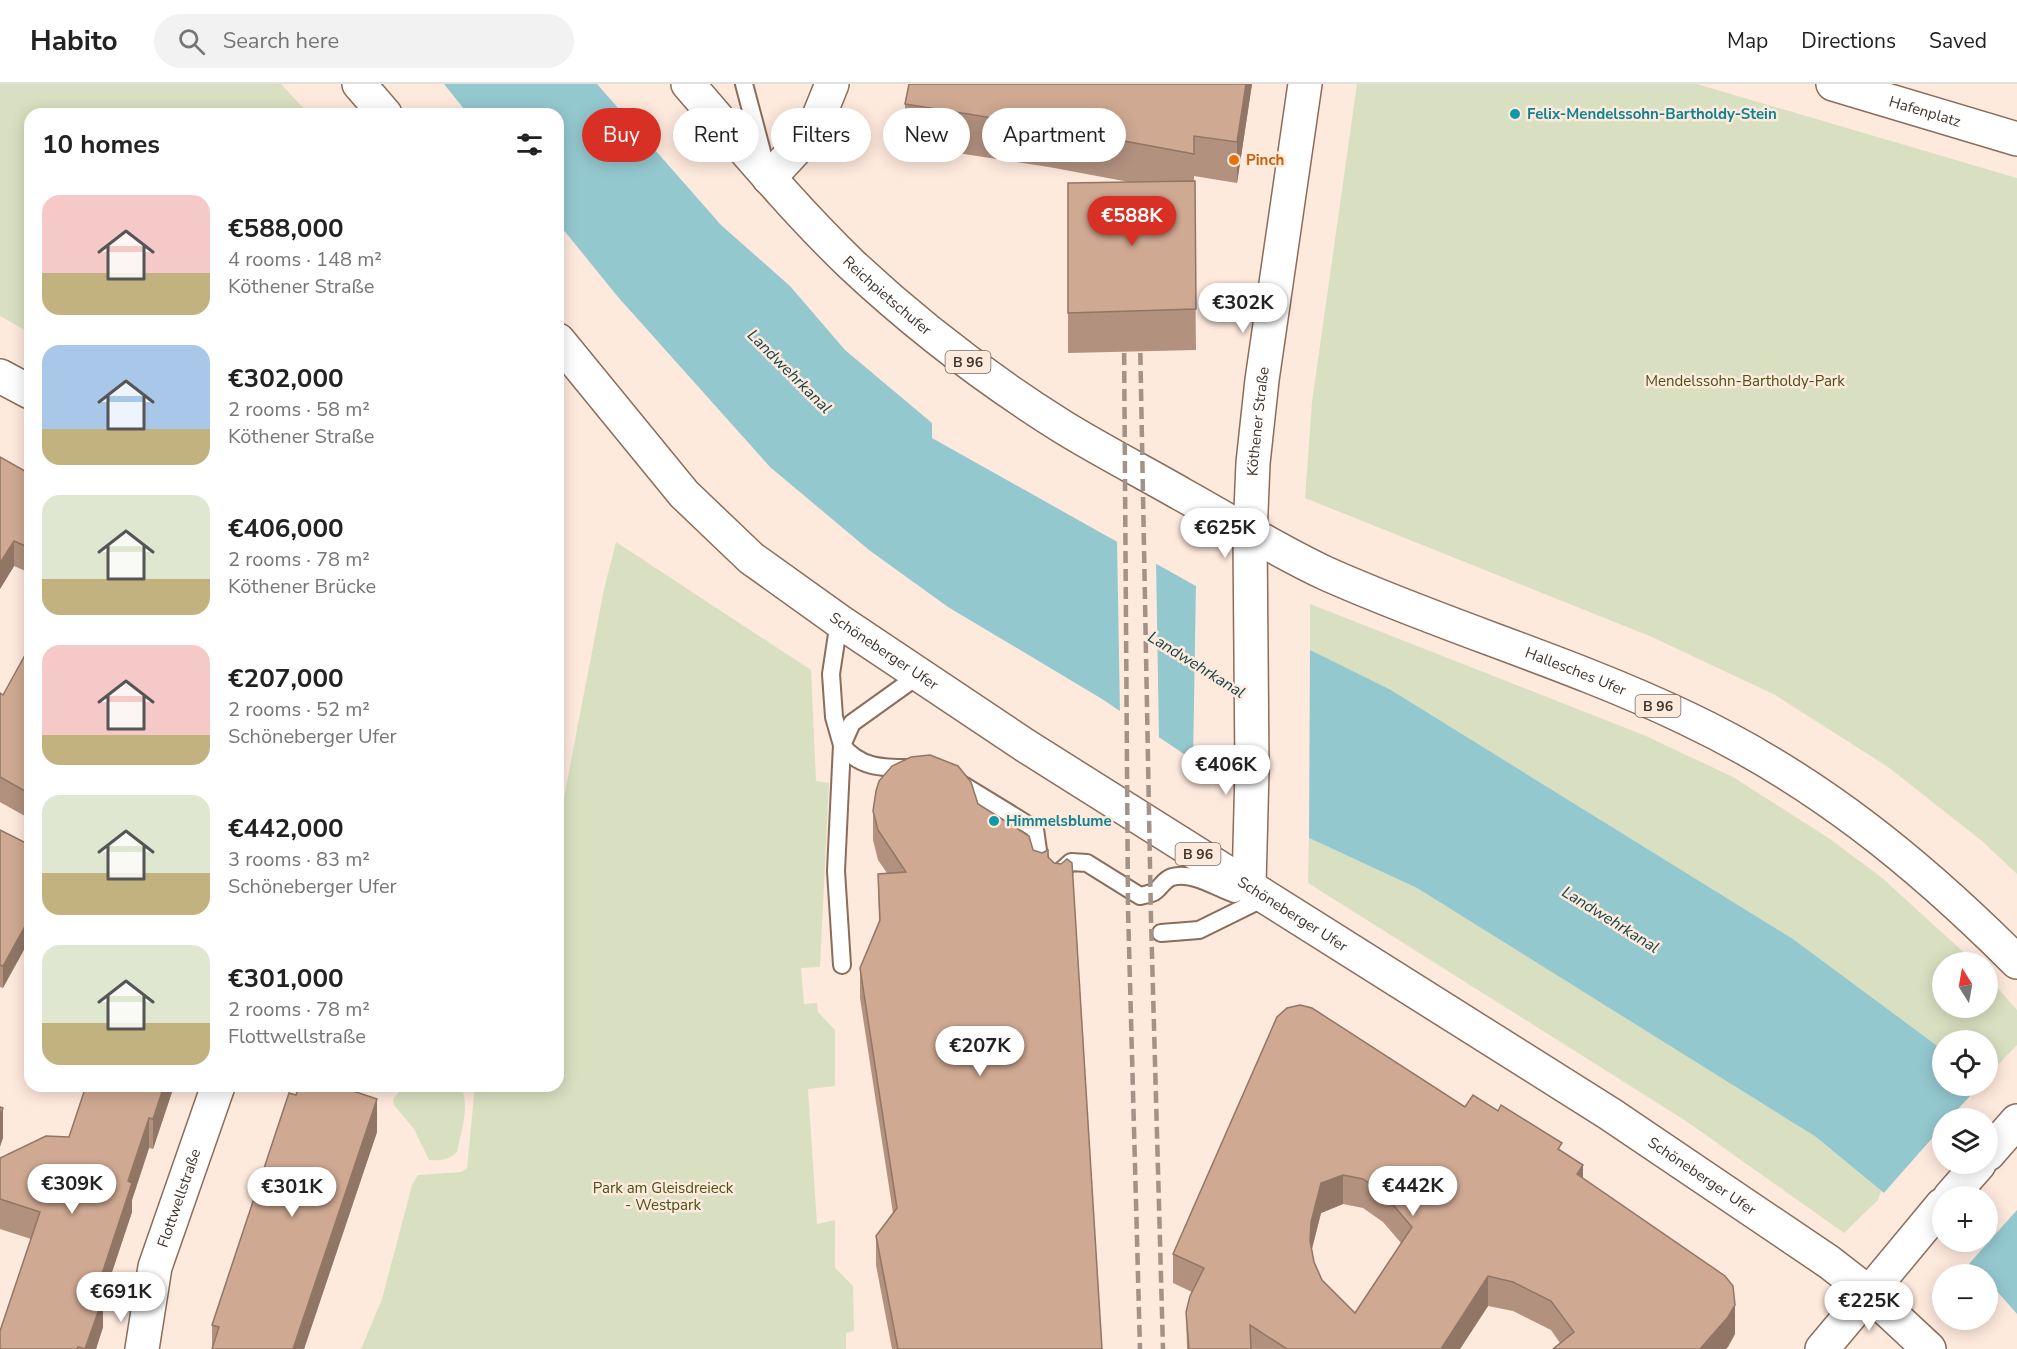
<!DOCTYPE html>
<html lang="en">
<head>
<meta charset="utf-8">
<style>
  body { margin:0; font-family:"Nunito Sans",sans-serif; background:#f2f2f2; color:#222; height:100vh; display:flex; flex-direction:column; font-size:22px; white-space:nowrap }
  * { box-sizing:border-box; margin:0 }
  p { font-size:20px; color:#767676 }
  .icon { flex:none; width:33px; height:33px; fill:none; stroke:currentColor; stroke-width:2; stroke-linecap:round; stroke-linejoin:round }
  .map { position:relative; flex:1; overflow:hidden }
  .details { position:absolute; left:24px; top:24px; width:540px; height:984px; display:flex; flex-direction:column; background:#fff; border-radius:18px; box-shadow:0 3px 15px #0003 }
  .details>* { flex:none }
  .hud { position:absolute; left:582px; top:24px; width:570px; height:54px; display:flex; gap:12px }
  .needle { width:39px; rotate:349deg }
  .tools { position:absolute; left:1932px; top:868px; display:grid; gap:12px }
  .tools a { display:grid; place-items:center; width:66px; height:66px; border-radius:50%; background:#fff; box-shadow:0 3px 15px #0003; font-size:30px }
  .price { position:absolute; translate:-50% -51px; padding:0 14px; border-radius:21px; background:#fff; color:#222; font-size:20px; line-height:39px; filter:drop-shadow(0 2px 3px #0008) }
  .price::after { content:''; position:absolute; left:50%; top:36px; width:18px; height:14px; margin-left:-9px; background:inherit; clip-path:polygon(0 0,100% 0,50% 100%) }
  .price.active { background:#d93025; color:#fff }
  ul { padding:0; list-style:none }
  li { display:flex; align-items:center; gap:18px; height:150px; padding:0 18px }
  li span { display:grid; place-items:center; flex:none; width:168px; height:120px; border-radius:18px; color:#555 }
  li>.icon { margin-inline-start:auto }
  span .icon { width:72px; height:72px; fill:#fffc; stroke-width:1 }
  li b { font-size:26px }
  h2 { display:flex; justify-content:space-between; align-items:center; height:72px; padding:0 18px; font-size:26px }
  .chip { padding:0 21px; border-radius:27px; background:#fff; box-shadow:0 3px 15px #0003; font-size:21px; line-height:54px }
  .chip.active { background:#d93025; color:#fff }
  header { display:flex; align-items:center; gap:36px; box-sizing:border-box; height:84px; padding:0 30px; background:#fff; border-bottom:2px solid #e0e0e0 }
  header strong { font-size:28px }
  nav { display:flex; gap:33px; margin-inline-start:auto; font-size:21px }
  .search { width:420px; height:54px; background:#f2f2f2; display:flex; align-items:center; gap:15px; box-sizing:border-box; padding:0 21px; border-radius:33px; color:#767676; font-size:22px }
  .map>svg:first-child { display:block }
</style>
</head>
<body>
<header>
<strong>Habito</strong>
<div class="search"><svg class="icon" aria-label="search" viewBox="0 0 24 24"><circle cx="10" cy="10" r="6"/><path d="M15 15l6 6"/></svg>Search here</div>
<nav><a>Map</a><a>Directions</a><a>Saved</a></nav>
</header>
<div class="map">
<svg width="2017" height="1265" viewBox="0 0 2017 1265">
  <rect width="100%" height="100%" fill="#fee9dd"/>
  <g fill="#d9e0c1">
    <path d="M0,0h281l28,30h-279v219l-30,-17z"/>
    <path d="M1357,0h340l320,94v696l-35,-33 -94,-74 -113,-72 -123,-58 -347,-139 7,-96z"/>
    <path d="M616,458l195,128 5,111 13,2 -9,184 -19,1 3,36 13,-1 1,9 17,18v56l-27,3 9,135 18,-4v48l18,18 1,45 -8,2v16h-485l21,-50 30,-114 6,-10 43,-3 6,-4 8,-82h83v-257l46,-240z"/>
    <path d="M1310,520l336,132 87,41 97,62 51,38 88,80 6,6h-33v45h46v-31l29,33v35l-29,30v-34h-46v9l-149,-111 -402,-249 -81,-39z"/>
    <path d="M1309,754l108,50 399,249 65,54 -3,9 -34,33 -158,-112 -378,-238z"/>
    <path d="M404,1002h56c11,17 1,47 -3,66 -8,8 -17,9 -28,8l-15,-31 -20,-24 -1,-6z"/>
  </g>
  <path fill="#94c8cf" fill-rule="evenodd" d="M444,0h153l124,141 69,61 55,64 87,73v15l378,212 81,40 402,249 147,109 2,38h43l32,27v201l-29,-33v-6h-5l-39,-33h44v-45h-46v44l-126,-104 -399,-249 -108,-50 -207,-139 -154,-92 -79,-57 -99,-83 -152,-170 -60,-74v-109h-90zM1942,1035h46v45h-46z"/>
  <g fill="#fee9dd" fill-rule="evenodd">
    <path d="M1117,454l39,22 3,181 -39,-27z"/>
    <path d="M1196,499l114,64 -1,191 -9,-2 -107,-73z"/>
    <path d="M1988,1001l29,24v101l-49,55 -86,-70 60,-68v37h46v-45h-39l30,-33zM1942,1113h46v45h-46z"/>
  </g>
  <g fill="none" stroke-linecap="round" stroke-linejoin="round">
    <defs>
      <g id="lane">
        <path d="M744,0l21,79"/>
        <path d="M839,537l-8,53 3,43 8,28 -6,126 6,94"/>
        <path d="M842,661c18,24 43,23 71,23"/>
        <path d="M842,661l10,-22 67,-48"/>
        <path d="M955,696l80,49 6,43"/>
        <path d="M1059,795l3,-9 9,-8 16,1 53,33c4,-1 10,-2 14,-4 7,-4 9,-12 18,-15 21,-6 44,11 63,17l10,-7"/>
        <path d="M1161,849l38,-3 67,-33"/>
      </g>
      <g id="street">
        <path id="s1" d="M1833,0l184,55"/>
        <path d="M769,94l44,-47 19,-47"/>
        <path d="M0,292l30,16"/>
        <path id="s2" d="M1249,801l3,-115 -2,-235 3,-72 9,-83 43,-296"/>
        <path id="s3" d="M142,1265l13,-82 63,-181"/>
        <path d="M1822,1265l47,-56"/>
      </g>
      <g id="secondary">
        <path d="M1988,1070l29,-33"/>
        <path d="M1950,1113l29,-33"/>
        <path d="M1869,1209l73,-88"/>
      </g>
      <g id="primary">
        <path d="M359,0l26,30"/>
        <path id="s4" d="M688,0c53,61 105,124 163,180 65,61 137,116 212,163 39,24 80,45 120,68 47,26 93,55 142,78 118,53 244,89 361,145 129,61 231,144 331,244"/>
        <path id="s5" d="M558,256l126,154 67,64 88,63 187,125 584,368 219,148 40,31 60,56"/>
      </g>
    </defs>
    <use href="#lane" stroke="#8a6d5b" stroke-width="20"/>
    <use href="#street" stroke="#8a6d5b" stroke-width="36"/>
    <use href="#secondary" stroke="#8a6d5b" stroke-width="36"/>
    <use href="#primary" stroke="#8a6d5b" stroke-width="36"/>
    <use href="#lane" stroke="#fff" stroke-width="16"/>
    <use href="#street" stroke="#fff" stroke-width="33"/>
    <use href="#secondary" stroke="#fff" stroke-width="33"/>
    <use href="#primary" stroke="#fff" stroke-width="33"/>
    <g stroke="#a29288" stroke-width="4.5" stroke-dasharray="12 6" stroke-linecap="butt">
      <path d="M1124,251l4,574 12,440"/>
      <path d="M1140,251l11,584 12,430"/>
    </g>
  </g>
  <g fill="#b2917e" fill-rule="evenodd">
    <path d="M909,0h343l-15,99 -43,-7 2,174 -128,3v-170l61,-1 -80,-15 -144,-22v-41z"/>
    <path d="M30,390v99l-16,-7 -14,23z"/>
    <path d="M30,562v173l-30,-17v-109l3,2z"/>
    <path d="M978,720l55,46 15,7 54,492h-210l-16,-84v-29l17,-23 -33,-215v-30l19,-45 -1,-49 9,-1 -9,-13 -5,-20v-29z"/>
    <path d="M0,746l30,15 -27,143 -3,-1z"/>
    <path d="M174,1002l-21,63 -4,-1 -17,52v12l-29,87v28l-7,22h-96l31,-110 -31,-10v-71l69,-21z"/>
    <path d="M356,1008l21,40 -73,217h-92v-24l84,-230z"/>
    <path d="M1465,1023l33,4 64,41 21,26 152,156 -9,15h-173l7,-6 -9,-13 -38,-19 -25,-5 -28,43h-273l-1,-37 6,-20 -19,-9v-29zM1343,1120l20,4 20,14 18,21 -46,70 -33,-33 -8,-18 -2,-13 9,-36z"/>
  </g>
  <g fill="#917666">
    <path d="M1246,0h6l-15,99v-41z"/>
    <path d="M14,457v25l-14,23v-26z"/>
    <path d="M30,833v22l-27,49v-22z"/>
    <path d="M164,1002h10l-21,63v-30z"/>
    <path d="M348,1002h10l-11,36v-33z"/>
    <path d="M377,1015v33l-73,217h-11z"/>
    <path d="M3,1024v30l-3,9v-30z"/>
    <path d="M149,1034v30l-17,52v12l-29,87v28l-7,22h-11l10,-54 33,-114z"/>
    <path d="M1583,1081v29l-6,-20z"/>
    <path d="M1343,1091v29l-22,9 -10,39 -1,-11 1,-19 10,-39z"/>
    <path d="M1488,1192v30l-28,43h-19z"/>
    <path d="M1735,1221v29l-7,13 -2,2h-26z"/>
  </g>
  <g fill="#cfa992" stroke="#917666" stroke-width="1.5" fill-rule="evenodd">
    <path d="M909,0h337l-9,58 -43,-6v18l-145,-27 -144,-23z"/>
    <path d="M1195,97l1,128 -128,4v-130z"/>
    <path d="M0,373l30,17v74l-16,-7 -14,22z"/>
    <path d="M30,562v148l-30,-17v-84l3,2z"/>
    <path d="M930,671l28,11 13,16 7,22 51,32 4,14 9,3 6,-3v7l6,6 7,1 6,-5 5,4 30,486h-204l-22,-113 21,-28 -37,-240 20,-48 -2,-46 28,-2 -28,-42 -5,-19 3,-20 3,-10 13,-15 19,-9z"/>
    <path d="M0,746l30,15v72l-27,49 -3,-1z"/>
    <path d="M1300,921l12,3 153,99 8,-12 25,16 3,-6 61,38 -4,6 25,16 -6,9 148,102 8,10 2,19 -7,12 -28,32h-147l21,-17 -23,-31 -38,-19 -25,-6 -47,73h-154l-37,-24 1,24h-62l-3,-37 4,-16 14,-28 -31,-14 104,-237 10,-9zM1343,1091l20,4 20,14 29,34 -57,86 -33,-33 -8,-18 -4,-21 1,-19 10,-39z"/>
    <path d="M86,1002h78l-11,33 -4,-1 -21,63 4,2 -37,112 8,3 -18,51 -7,-2 -1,2h-77v-18l40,-119 -40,-13v-41l46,-22 23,1z"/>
    <path d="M299,1002h49l-1,3 30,10 -84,250h-81l7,-22 -7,-2 77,-232 7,2z"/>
    <path d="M0,1023l3,1 -3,9z"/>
  </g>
  <g fill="#0f9aa8" stroke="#fee9dd" stroke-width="2">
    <circle cx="1515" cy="30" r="6"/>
    <circle cx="994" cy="737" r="6"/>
  </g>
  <circle fill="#e8710a" stroke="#fee9dd" stroke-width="2" cx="1234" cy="76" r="6"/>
  <g text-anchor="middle" stroke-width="5" stroke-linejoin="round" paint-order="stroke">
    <g fill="#fee9dd" stroke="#796a61" stroke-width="1.5">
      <rect x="945.5" y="267" width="45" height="22" rx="4.5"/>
      <rect x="1635.5" y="611" width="45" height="22" rx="4.5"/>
      <rect x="1175.5" y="759" width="45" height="22" rx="4.5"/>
    </g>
    <g font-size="14" font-weight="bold" fill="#40342c">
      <text x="968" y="283">B 96</text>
      <text x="1658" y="627">B 96</text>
      <text x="1198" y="775">B 96</text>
    </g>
    <g font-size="15" fill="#40342c" stroke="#fee9dd">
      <text dy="5" stroke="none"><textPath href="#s1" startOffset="96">Hafenplatz</textPath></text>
      <text dy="5" stroke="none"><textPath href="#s4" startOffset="291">Reichpietschufer</textPath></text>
      <text dy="5" stroke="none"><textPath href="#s2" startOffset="464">Köthener Straße</textPath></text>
      <text dy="5" stroke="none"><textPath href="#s5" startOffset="454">Schöneberger Ufer</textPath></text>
      <text dy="5" stroke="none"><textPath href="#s4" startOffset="1080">Hallesches Ufer</textPath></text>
      <text dy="5" stroke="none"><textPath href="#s5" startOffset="940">Schöneberger Ufer</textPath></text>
      <text dy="5" stroke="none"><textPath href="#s5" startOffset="1426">Schöneberger Ufer</textPath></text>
      <text dy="5" stroke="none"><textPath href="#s3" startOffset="156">Flottwellstraße</textPath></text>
    </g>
    <g font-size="15" font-weight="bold" fill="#0d838f" stroke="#fee9dd" text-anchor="start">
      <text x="1527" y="35">Felix-Mendelssohn-Bartholdy-Stein</text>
      <text x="1006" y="742">Himmelsblume</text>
    </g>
    <g font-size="15" font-weight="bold" fill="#c56008" stroke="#fee9dd" text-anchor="start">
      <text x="1246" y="81">Pinch</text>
    </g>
    <g font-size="15" fill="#485213" stroke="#fee9dd">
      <text x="1745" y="302">Mendelssohn-Bartholdy-Park</text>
      <text x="663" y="1109">Park am Gleisdreieck<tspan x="663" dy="17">- Westpark</tspan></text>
    </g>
    <g font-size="16" font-style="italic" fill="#144449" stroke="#fee9dd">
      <text transform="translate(790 287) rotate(45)" y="6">Landwehrkanal</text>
      <text transform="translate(1197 580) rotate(32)" y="6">Landwehrkanal</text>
      <text transform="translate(1611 835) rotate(32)" y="6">Landwehrkanal</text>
    </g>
  </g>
</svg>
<div class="tools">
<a><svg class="needle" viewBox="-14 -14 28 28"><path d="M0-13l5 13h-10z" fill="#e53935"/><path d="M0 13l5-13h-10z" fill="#767676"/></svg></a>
<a><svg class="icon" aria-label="locate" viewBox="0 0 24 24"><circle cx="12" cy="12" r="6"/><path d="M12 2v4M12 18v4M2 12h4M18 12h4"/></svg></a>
<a><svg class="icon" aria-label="layers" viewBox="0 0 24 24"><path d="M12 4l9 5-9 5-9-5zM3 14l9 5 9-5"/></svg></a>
<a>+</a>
<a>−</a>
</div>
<b class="price active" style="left:1132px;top:163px">€588K</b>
<b class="price" style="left:1243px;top:250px">€302K</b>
<b class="price" style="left:1225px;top:475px">€625K</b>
<b class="price" style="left:1226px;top:712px">€406K</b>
<b class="price" style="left:980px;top:993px">€207K</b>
<b class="price" style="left:72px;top:1131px">€309K</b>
<b class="price" style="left:1413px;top:1133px">€442K</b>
<b class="price" style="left:292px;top:1134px">€301K</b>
<b class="price" style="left:121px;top:1239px">€691K</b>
<b class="price" style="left:1869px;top:1248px">€225K</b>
<div class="hud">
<a class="chip active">Buy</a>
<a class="chip">Rent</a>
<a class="chip">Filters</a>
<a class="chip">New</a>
<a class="chip">Apartment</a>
</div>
<section class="details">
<h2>10 homes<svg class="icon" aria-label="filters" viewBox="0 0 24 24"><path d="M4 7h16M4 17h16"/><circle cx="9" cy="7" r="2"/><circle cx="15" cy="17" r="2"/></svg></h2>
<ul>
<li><span style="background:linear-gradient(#f6c9c9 65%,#c2b280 0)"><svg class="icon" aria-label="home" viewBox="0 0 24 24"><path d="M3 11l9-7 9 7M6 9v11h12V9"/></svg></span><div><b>€588,000</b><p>4 rooms · 148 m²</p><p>Köthener Straße</p></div></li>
<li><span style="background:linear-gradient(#a9c7e8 70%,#c2b280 0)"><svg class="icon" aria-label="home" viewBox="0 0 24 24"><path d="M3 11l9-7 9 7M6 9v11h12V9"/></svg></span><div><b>€302,000</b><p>2 rooms · 58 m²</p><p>Köthener Straße</p></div></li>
<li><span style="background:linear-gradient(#dfe7d0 70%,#c2b280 0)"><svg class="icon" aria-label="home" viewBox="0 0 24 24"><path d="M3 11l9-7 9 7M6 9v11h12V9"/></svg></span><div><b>€406,000</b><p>2 rooms · 78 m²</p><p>Köthener Brücke</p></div></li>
<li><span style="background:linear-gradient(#f6c9c9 75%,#c2b280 0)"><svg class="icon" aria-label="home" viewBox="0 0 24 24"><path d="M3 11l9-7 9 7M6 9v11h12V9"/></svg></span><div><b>€207,000</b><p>2 rooms · 52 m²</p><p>Schöneberger Ufer</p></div></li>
<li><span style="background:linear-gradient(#dfe7d0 65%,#c2b280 0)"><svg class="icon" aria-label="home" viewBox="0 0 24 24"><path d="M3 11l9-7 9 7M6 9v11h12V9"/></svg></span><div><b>€442,000</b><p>3 rooms · 83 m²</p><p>Schöneberger Ufer</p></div></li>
<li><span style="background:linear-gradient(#dfe7d0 65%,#c2b280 0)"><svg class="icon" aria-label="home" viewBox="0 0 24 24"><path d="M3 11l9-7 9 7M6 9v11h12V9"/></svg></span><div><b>€301,000</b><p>2 rooms · 78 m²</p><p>Flottwellstraße</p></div></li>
</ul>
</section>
</div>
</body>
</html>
